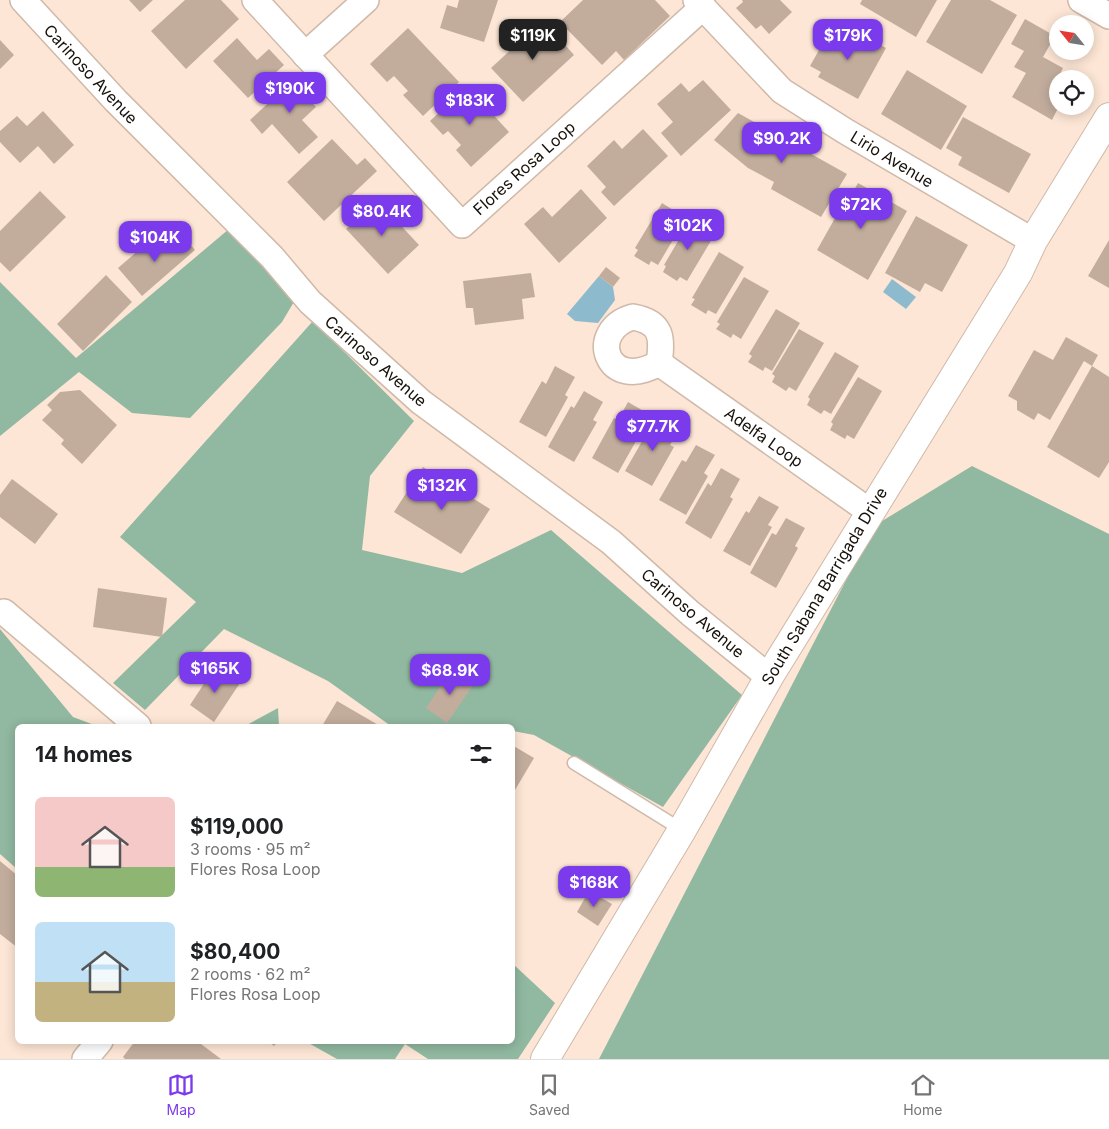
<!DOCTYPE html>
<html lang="en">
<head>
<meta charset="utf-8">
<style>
  body { margin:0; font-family:Inter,sans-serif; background:#f2f2f2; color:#202124; height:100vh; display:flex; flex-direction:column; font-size:19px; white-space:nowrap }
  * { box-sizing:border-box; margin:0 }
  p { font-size:16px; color:#757577 }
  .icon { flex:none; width:28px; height:28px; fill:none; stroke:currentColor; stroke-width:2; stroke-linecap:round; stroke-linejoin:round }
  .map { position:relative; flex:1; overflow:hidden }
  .panel { position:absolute; left:15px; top:724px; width:500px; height:320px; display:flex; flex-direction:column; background:#fff; border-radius:8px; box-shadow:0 2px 12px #0003 }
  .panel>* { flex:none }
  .needle { width:32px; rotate:300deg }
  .controls { position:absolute; left:1049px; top:15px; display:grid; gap:10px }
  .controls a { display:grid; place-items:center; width:45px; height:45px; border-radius:50%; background:#fff; box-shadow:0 2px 12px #0003; font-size:25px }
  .price { position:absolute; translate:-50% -42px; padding:0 11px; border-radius:10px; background:#7c3aed; color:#fff; font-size:16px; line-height:32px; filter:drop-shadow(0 1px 2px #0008) }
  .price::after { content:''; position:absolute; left:50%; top:30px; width:15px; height:11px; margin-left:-8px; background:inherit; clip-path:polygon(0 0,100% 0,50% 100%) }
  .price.selected { background:#222; color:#fff }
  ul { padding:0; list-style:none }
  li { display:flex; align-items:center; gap:15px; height:125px; padding:0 20px }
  li span { display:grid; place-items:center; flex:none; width:140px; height:100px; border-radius:8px; color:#555 }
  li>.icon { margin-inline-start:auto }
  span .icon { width:60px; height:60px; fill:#fffc; stroke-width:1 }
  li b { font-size:21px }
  h2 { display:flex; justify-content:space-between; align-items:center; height:60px; padding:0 20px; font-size:21px }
  .tab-bar { display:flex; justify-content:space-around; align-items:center; height:70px; border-top:1px solid #e0e0e0; background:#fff; font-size:14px; color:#757577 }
  .tab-bar a { display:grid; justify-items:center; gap:2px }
  .tab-bar .selected { color:#7c3aed }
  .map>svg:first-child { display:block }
</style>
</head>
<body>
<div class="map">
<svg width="1109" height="1059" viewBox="0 0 1109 1059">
  <rect width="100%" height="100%" fill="#fde6d5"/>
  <g fill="#91b8a0">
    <path d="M229,229l66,71 -13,22 -92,96 -58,-5 -53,-41 -79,64v-154l76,76z"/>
    <path d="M313,321l101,100 -44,55 -8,74 100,23 89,-43 191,165 -79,112 -129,-72 -21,-4 -1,-5h-121l-63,-45 -104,-52 -79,81 -32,-27 83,-81 -76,-65z"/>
    <path d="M972,466l137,68v525h-510l275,-533z"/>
    <path d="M0,629l73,88 24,9h-79l-1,143 -17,-15z"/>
    <path d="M278,708l1,18h-34z"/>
    <path d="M513,964l42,39 -37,56h-90l-23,-15 -10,15h-58l-32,-18h207z"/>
  </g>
  <g fill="#8ebace">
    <path d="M599,276l14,11 2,13 -17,23 -23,-2 -8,-7z"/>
    <path d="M892,279l24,18 -10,12 -23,-17z"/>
  </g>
  <g fill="#c2ad9d">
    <path d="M129,0h24l-13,12z"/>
    <path d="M185,0h36l18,19 -53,50 -35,-38z"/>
    <path d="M459,0h39l-14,42 -44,-14 7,-23 10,3z"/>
    <path d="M583,0h72l15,16 -46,44 -8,-9 -14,14 -42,-43z"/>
    <path d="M742,0h38l12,12 -23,22 -8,-9 -5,4 -20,-21 7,-6z"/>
    <path d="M862,0h75l-21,37 -56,-33z"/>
    <path d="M951,0h39l27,15 -35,59 -56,-32z"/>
    <path d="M1025,19l30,17 -12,21 20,11 -7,14 2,24h1l-7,14 -40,-23 14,-24 -12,-6 10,-16 -13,-7z"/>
    <path d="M543,20l31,35 -51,47 -32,-34z"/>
    <path d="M841,23l45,25 -28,51 -40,-22 3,-5 -11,-6 13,-23 6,3z"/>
    <path d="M408,28l51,54 -36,34 -20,-21 5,-4 -14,-15 -7,6 -17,-18z"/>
    <path d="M237,38l20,22 12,-11 15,16 -36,33 -35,-37z"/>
    <path d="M0,40l14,15 -14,14z"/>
    <path d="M907,70l60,36 -26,44 -60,-36z"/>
    <path d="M302,72l14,16 -9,9 9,10 -14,13 16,17 -19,17 -27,-30 -10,10 -12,-14z"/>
    <path d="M703,80l28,30 -50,46 -20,-23 12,-11 -16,-18 24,-21 8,9z"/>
    <path d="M467,86l42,46 -38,35 -15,-17 5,-5 -13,-14 -5,4 -13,-14z"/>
    <path d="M43,111l31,34 -20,19 -16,-18 -18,17 -20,-21v-11l17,-15 10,10z"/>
    <path d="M738,113l109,61 -26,43 -50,-28 3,-7 -26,-14 -34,-28z"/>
    <path d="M963,117l68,37 -22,39 -51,-28 4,-8 -16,-9z"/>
    <path d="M643,129l25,27 -54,50 -13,-14 5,-5 -19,-21 27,-26 8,9z"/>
    <path d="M332,139l25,26 8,-7 12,13 -53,50 -37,-39z"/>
    <path d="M858,183l49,28 -39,69 -51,-30 22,-39 -5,-3 11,-20 8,4z"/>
    <path d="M581,189l26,29 -48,45 -35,-39 19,-17 9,10z"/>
    <path d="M40,191l26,26 -56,55 -10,-10v-31z"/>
    <path d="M377,200l42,45 -31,29 -42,-45z"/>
    <path d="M662,203l24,15 -28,47 -7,-4 -2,4 -15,-9 4,-6 -3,-2z"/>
    <path d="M916,216l52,29 -26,47 -17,-9 -5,9 -35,-19z"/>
    <path d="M691,219l24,15 -28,47 -7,-4 -3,4 -14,-9 3,-6 -2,-1z"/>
    <path d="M180,232l15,18 -53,46 -24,-28 29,-25 9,10z"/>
    <path d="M1109,240v48l-21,-12z"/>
    <path d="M719,252l25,15 -28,47 -8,-4 -2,4 -15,-9 4,-6 -3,-1z"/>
    <path d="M606,267l14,11 -7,9 -14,-11z"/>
    <path d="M531,273l4,24 -13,2 2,20 -49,6 -2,-17h-7l-3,-27z"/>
    <path d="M106,275l26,27 -49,49 -26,-27z"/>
    <path d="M744,277l25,14 -28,48 -8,-5 -2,4 -15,-9 4,-5 -3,-2z"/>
    <path d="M776,309l24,14 -28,48 -7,-4 -2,4 -15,-9 4,-6 -3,-2z"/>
    <path d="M799,329l25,14 -28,48 -7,-4 -3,4 -14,-9 3,-6 -3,-2z"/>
    <path d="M1066,337l32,18 -6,11 -8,-5 -34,59 -12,-7 -4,7 -17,-10v-9l-9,-5 26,-46 19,10z"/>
    <path d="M835,352l24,14 -28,48 -7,-4 -3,4 -14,-9 3,-6 -2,-2z"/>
    <path d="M555,366l20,11 -10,18 3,2 -22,40 -27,-15 23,-41 4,3z"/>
    <path d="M1092,366l17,11v85l-10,16 -52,-31z"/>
    <path d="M858,377l24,14 -28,48 -7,-4 -2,4 -15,-9 3,-6 -2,-2z"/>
    <path d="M80,390l37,35 -35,39 -21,-20 3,-4 -22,-20 10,-10 -5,-5 13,-13z"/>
    <path d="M584,391l19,11 -10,18 4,2 -23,40 -26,-15 23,-41 3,2z"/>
    <path d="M628,402l19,11 -10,18 3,3 -22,39 -26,-15 22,-40 4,2z"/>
    <path d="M661,416l19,11 -10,18 4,2 -22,39 -27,-15 23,-40 3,2z"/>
    <path d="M696,445l19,10 -11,18 4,3 -22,39 -27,-15 23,-40 4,2z"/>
    <path d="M423,467l67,42 -29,45 -67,-42z"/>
    <path d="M721,468l19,11 -10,18 3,2 -22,40 -26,-16 23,-40 3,3z"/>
    <path d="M12,479l46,35 -23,30 -35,-27v-22z"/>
    <path d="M759,496l20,11 -11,18 4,2 -22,39 -27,-15 23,-40 3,2z"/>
    <path d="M786,518l19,10 -10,18 3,2 -22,40 -26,-15 22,-40 4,2z"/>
    <path d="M98,588l69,10 -5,39 -69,-10z"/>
    <path d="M215,667l27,13 -28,42 -24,-17z"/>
    <path d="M452,669l22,15 -27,39 -21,-15z"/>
    <path d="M337,701l43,25h-58z"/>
    <path d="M512,745l22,13 -22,37z"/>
    <path d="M0,861l18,15v72l-18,-14z"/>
    <path d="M589,891l23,13 -14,22 -21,-14z"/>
    <path d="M135,1041h62l24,18h-96l-2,-2z"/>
    <path d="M268,1041h10l-4,5z"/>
  </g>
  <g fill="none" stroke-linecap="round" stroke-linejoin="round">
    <defs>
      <path id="service" d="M574,763l108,67"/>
      <g id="minor">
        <path d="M23,0l93,101 156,156 38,45 111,100 190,140 79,71 79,64"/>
        <path d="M255,0l207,225 241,-218"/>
        <path d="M696,0l86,91 63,40 188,110"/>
        <path d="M1081,0l28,16"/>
        <path d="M305,55l61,-55"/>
        <path d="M633,317c29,5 30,21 26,46 -53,31 -73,-33 -26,-46z"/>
        <path d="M659,363l210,148"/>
        <path d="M4,612l134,114"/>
        <path d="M85,1059l15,-18"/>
      </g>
      <path id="secondary" d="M545,1059l137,-229 87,-153 249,-404 15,-32 76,-124"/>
    </defs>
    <use href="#service" stroke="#cfb9a9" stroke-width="15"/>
    <use href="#minor" stroke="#cfb9a9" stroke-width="28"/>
    <use href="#secondary" stroke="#cfb9a9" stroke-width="30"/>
    <use href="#service" stroke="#fff" stroke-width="12"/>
    <use href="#minor" stroke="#fff" stroke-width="25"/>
    <use href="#secondary" stroke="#fff" stroke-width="28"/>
  </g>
  <g text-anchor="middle" stroke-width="4" stroke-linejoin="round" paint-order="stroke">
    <g font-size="16" fill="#17100a" stroke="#fff">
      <text transform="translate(91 74) rotate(47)" y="6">Carinoso Avenue</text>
      <text transform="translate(892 159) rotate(31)" y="6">Lirio Avenue</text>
      <text transform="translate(524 168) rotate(-42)" y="6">Flores Rosa Loop</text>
      <text transform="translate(376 361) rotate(41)" y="6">Carinoso Avenue</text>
      <text transform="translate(764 437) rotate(35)" y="6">Adelfa Loop</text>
      <text transform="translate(824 586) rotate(-59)" y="6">South Sabana Barrigada Drive</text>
      <text transform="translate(693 613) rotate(40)" y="6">Carinoso Avenue</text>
    </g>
  </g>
</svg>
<div class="controls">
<a><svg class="needle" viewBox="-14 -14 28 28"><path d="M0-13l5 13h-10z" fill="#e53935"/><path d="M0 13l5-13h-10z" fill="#757577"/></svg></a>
<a><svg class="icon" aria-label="locate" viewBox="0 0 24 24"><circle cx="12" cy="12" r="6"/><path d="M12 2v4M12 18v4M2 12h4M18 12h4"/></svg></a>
</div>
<b class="price selected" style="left:533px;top:61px">$119K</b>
<b class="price" style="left:848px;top:61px">$179K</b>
<b class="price" style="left:290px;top:114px">$190K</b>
<b class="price" style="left:470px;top:126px">$183K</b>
<b class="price" style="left:782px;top:164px">$90.2K</b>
<b class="price" style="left:861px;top:230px">$72K</b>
<b class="price" style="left:382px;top:237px">$80.4K</b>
<b class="price" style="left:688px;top:251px">$102K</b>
<b class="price" style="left:155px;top:263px">$104K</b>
<b class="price" style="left:653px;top:452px">$77.7K</b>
<b class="price" style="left:442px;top:511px">$132K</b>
<b class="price" style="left:215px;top:694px">$165K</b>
<b class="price" style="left:450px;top:696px">$68.9K</b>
<b class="price" style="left:594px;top:908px">$168K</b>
<section class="panel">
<h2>14 homes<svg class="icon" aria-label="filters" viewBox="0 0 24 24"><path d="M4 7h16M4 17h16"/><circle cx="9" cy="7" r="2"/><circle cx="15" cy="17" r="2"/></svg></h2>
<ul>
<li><span style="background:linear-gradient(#f6c9c9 70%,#8fb573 0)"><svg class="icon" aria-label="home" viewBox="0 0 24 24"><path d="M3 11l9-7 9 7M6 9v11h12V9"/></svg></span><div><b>$119,000</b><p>3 rooms · 95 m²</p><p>Flores Rosa Loop</p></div></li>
<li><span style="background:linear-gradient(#bfe0f5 60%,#c2b280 0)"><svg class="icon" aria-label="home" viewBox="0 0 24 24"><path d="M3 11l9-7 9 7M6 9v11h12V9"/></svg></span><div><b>$80,400</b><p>2 rooms · 62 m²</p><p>Flores Rosa Loop</p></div></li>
</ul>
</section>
</div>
<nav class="tab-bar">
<a class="selected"><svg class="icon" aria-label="map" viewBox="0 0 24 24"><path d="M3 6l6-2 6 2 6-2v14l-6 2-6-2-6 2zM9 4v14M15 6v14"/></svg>Map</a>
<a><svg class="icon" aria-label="saved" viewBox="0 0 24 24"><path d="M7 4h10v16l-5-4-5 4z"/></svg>Saved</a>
<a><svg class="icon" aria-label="home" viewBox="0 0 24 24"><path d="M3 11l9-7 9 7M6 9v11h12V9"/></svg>Home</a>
</nav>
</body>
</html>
